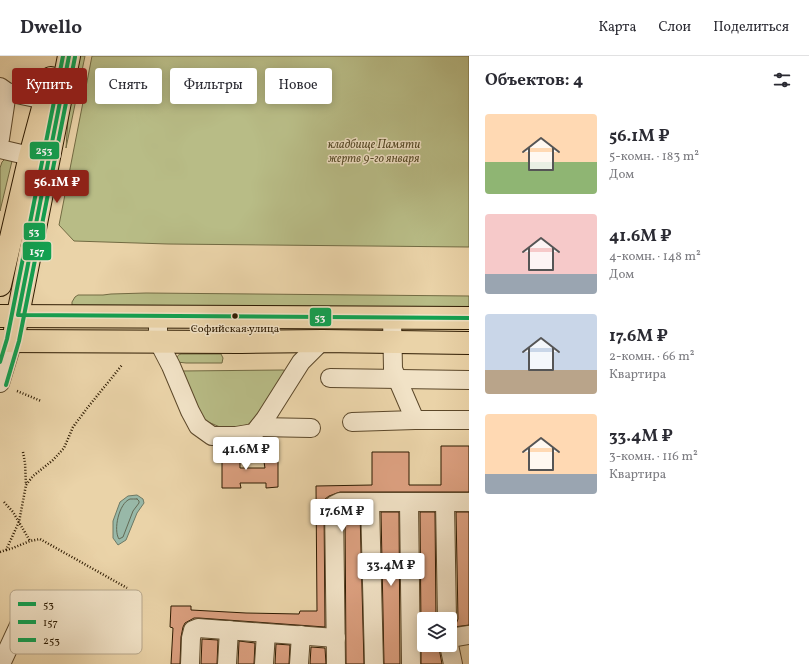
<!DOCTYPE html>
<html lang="ru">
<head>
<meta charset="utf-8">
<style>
  body { margin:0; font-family:Vollkorn,serif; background:#f2f2f3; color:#2b2b33; height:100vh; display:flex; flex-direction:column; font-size:15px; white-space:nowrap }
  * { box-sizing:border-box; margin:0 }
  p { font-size:13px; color:#7c7c81 }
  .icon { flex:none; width:22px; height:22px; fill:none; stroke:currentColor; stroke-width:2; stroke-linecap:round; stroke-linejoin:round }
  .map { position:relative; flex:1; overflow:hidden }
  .side { display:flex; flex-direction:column; background:#fff; width:340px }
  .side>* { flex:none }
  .top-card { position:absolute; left:12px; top:12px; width:380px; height:36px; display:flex; gap:8px }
  .fabs { position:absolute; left:417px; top:556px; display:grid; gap:8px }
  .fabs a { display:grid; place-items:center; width:40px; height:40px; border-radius:4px; background:#fff; box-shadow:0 2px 10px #0003; font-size:20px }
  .price { position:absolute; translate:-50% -34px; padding:0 9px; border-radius:4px; background:#fff; color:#222; font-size:13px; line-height:26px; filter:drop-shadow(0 1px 2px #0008) }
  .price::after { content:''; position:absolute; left:50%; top:24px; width:12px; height:9px; margin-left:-6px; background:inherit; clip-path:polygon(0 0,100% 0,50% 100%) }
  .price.selected { background:#8f2418; color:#fff }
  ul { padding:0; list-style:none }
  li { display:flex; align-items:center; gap:12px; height:100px; padding:0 16px }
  li span { display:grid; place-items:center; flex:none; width:112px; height:80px; border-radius:4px; color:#555 }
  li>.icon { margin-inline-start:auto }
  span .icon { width:48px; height:48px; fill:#fffc; stroke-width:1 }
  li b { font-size:17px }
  h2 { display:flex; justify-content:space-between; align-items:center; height:48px; padding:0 16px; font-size:17px }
  .pill { padding:0 14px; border-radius:4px; background:#fff; box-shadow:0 2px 10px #0003; font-size:14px; line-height:36px }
  .pill.selected { background:#8f2418; color:#fff }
  header { display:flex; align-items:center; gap:24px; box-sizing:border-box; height:56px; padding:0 20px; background:#fff; border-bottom:1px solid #e1e1e2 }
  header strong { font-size:19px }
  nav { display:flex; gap:22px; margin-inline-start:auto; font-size:14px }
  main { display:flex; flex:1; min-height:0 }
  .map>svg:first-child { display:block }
</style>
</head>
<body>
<header>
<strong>Dwello</strong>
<nav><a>Карта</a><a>Слои</a><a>Поделиться</a></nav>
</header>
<main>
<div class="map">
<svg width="469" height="608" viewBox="0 0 469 608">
  <rect width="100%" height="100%" fill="#ead3a8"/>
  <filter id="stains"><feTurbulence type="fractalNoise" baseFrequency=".005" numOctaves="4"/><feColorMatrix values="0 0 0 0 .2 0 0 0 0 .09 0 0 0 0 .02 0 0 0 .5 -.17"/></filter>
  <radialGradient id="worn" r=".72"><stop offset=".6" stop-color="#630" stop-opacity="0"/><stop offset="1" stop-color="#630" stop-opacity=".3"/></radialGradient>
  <g fill="#b8bc86" stroke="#726b43">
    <path d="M77,0h8l-19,92 4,-59z"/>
    <path d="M92,0h377v191l-301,-3 -94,-3 -15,-16 1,-5z"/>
    <path d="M7,101l5,4 -12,50v-43l2,-6z"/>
    <path d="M146,237l323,3v11l-397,-2v-3l3,-5 3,-2h25l8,-1z"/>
    <path d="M181,298h40l2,4 -1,5h-36l-9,-1c-1,-4 0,-7 4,-8z"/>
    <path d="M283,314l4,1 -32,49 -8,5 -11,2h-16l-12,-5 -5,-4 -22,-47z"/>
  </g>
  <path fill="#98b8a8" stroke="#6d7965" d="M137,439l6,4 1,4 -7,10 -11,27 -8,5 -5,-7v-17l7,-19 8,-6z"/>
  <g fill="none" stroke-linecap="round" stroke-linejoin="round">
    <path stroke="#626954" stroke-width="1" d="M137,443l2,2v2l-6,8 -10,26 -4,2c-6,-9 0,-36 11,-40 2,0 5,0 7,0z"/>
  </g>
  <g fill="#dca080" stroke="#2d1a00">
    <path d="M441,390h28v46h-129l-11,4 -4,3 -1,6 1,122 -126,-9h-5l-9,5 -2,4 -2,10 -1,27h-9l2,-36 -3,-1 1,-21h20v4l55,3 53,1 1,-3h17l-1,-125 56,-1v-33h37v33h32z"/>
    <path d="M222,391h18v21h25l-1,-6h14v25l-12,1v-5h-26l1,5h-19z"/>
    <path d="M345,456h15l4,152h-18z"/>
    <path d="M381,456h18l1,152h-16z"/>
    <path d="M420,456h15l1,107h-12v10h-3z"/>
    <path d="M456,456h13v113l-15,2 2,-3 2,-5z"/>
    <path d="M202,583l16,1 -1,24h-16z"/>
    <path d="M239,585l16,2 -1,21h-16z"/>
    <path d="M276,588l14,1 -1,19h-14z"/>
    <path d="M311,591l14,1 1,16h-16z"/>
    <path d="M421,592h18l3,16h-21z"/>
  </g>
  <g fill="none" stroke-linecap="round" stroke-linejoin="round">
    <defs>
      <g id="minor">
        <path d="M0,31l7,5 38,8"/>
        <path d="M0,83l7,-47"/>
        <path d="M0,93l30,7"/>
        <path d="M158,261v24l13,25 19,45 8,15 14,10h24l18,-3 11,-14 36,-57 21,-21"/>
        <path d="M392,261l1,52 22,51"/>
        <path d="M330,322l139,2"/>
        <path d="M0,327l13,-43"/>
        <path d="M352,366l63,-2h54"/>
        <path d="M259,371l52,1"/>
        <path d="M370,446l4,162"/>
        <path d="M409,446l2,162"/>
        <path d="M445,446l2,117"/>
        <path d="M450,582l19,-3"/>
        <path d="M449,589l4,19"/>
        <path d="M1,608l26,-56"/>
        <path d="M190,608l1,-26 2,-8 5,-2 138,10"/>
        <path d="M227,608l2,-34"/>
        <path d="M264,608l2,-31"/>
        <path d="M299,608l2,-29"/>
        <path d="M336,608l-2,-159 6,-3h129"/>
      </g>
      <g id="major">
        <path d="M0,229l30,-129 21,-78"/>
        <path d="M0,260l469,2"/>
        <path d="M15,274l54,-274"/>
        <path d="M0,285l241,1 81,-1 147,2"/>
      </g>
    </defs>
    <use href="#minor" stroke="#5c482a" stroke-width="20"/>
    <use href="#major" stroke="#2d1a00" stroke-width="24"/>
    <g stroke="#2d1a00" stroke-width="2.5" stroke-dasharray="1 2" stroke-linecap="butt">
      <path d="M17,335l24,10"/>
      <path d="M23,396l2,11 1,22"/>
      <path d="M4,446l9,10 17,29"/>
      <path d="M6,494l7,-2 17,-7 10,-2 87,49"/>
      <path d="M0,496l6,-2 13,-28 7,-37 7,-9 20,-16 11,-12 9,-21 15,-20 22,-27 12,-15"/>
    </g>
    <use href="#minor" stroke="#f1e2c6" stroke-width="18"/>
    <use href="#major" stroke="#ead3a8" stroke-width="22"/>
    <defs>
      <path id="bus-1" d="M69,0l-51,259 451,3"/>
      <path id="bus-2" d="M6,329l13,-44 56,-284"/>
      <path id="bus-3" d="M0,306l7,-23 56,-283"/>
    </defs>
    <use href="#bus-1" stroke="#f1e2c6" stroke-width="7"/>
    <use href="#bus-2" stroke="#f1e2c6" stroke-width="7"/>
    <use href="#bus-3" stroke="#f1e2c6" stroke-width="7"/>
    <use href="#bus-1" stroke="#11a151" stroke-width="4"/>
    <use href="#bus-2" stroke="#11a151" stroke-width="4"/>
    <use href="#bus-3" stroke="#11a151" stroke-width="4"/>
  </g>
  <circle fill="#2d1a00" stroke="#f1e2c6" stroke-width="1.5" cx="235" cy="260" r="3.5"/>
  <g text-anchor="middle" stroke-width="3" stroke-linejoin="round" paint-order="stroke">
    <g font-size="11" fill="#2d1a00" stroke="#f1e2c6">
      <text x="235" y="276">Софийская улица</text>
    </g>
    <g font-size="12" font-style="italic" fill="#574b28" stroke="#f1e2c6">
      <text x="374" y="92">кладбище Памяти<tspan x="374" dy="14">жертв 9-го января</tspan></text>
    </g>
  </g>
  <rect x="10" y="534" width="132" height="64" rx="6" fill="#f1e2c6" stroke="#b6a68b" stroke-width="1"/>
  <rect x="18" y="546" width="18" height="4" fill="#11a151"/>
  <rect x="18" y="564" width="18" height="4" fill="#11a151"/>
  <rect x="18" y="582" width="18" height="4" fill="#11a151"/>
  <g font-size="11" fill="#2d1a00">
    <text x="43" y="552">53</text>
    <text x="43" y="570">157</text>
    <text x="43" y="588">253</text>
  </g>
  <g stroke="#f1e2c6" stroke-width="1.5">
    <rect x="29" y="85" width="31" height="19" rx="4" fill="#11a151"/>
    <rect x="23" y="166" width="23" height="19" rx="4" fill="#11a151"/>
    <rect x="22" y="185" width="30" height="20" rx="4" fill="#11a151"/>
    <rect x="309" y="251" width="23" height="20" rx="4" fill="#11a151"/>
  </g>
  <g font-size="11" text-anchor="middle" font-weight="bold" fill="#fff">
    <text x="44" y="98">253</text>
    <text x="34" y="179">53</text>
    <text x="37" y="199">157</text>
    <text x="320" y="265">53</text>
  </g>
  <rect width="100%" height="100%" filter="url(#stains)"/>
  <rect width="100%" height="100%" fill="url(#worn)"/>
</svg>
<div class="fabs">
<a><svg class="icon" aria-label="layers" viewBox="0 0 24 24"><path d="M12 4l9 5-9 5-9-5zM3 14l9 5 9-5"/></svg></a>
</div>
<b class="price selected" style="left:57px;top:148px">56.1M ₽</b>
<b class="price" style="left:246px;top:415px">41.6M ₽</b>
<b class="price" style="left:342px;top:477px">17.6M ₽</b>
<b class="price" style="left:391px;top:531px">33.4M ₽</b>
<div class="top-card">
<a class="pill selected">Купить</a>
<a class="pill">Снять</a>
<a class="pill">Фильтры</a>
<a class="pill">Новое</a>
</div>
</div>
<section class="side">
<h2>Объектов: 4<svg class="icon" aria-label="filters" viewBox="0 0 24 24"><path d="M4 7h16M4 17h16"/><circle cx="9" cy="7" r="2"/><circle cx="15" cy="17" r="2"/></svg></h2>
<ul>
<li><span style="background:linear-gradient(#ffd9b3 60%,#8fb573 0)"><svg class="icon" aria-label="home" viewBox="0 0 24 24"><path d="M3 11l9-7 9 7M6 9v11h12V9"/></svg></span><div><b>56.1M ₽</b><p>5-комн. · 183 m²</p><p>Дом</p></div></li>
<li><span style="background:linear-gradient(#f6c9c9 75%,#9aa5b1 0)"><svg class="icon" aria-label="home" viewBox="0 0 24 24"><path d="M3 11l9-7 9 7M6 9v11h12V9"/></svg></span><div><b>41.6M ₽</b><p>4-комн. · 148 m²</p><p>Дом</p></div></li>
<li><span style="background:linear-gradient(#c9d6e8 70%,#b9a48a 0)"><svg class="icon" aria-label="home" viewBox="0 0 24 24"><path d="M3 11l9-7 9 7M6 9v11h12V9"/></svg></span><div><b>17.6M ₽</b><p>2-комн. · 66 m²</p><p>Квартира</p></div></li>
<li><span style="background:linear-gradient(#ffd9b3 75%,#9aa5b1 0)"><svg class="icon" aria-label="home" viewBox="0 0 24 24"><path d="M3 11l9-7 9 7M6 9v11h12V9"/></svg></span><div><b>33.4M ₽</b><p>3-комн. · 116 m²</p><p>Квартира</p></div></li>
</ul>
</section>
</main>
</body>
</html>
